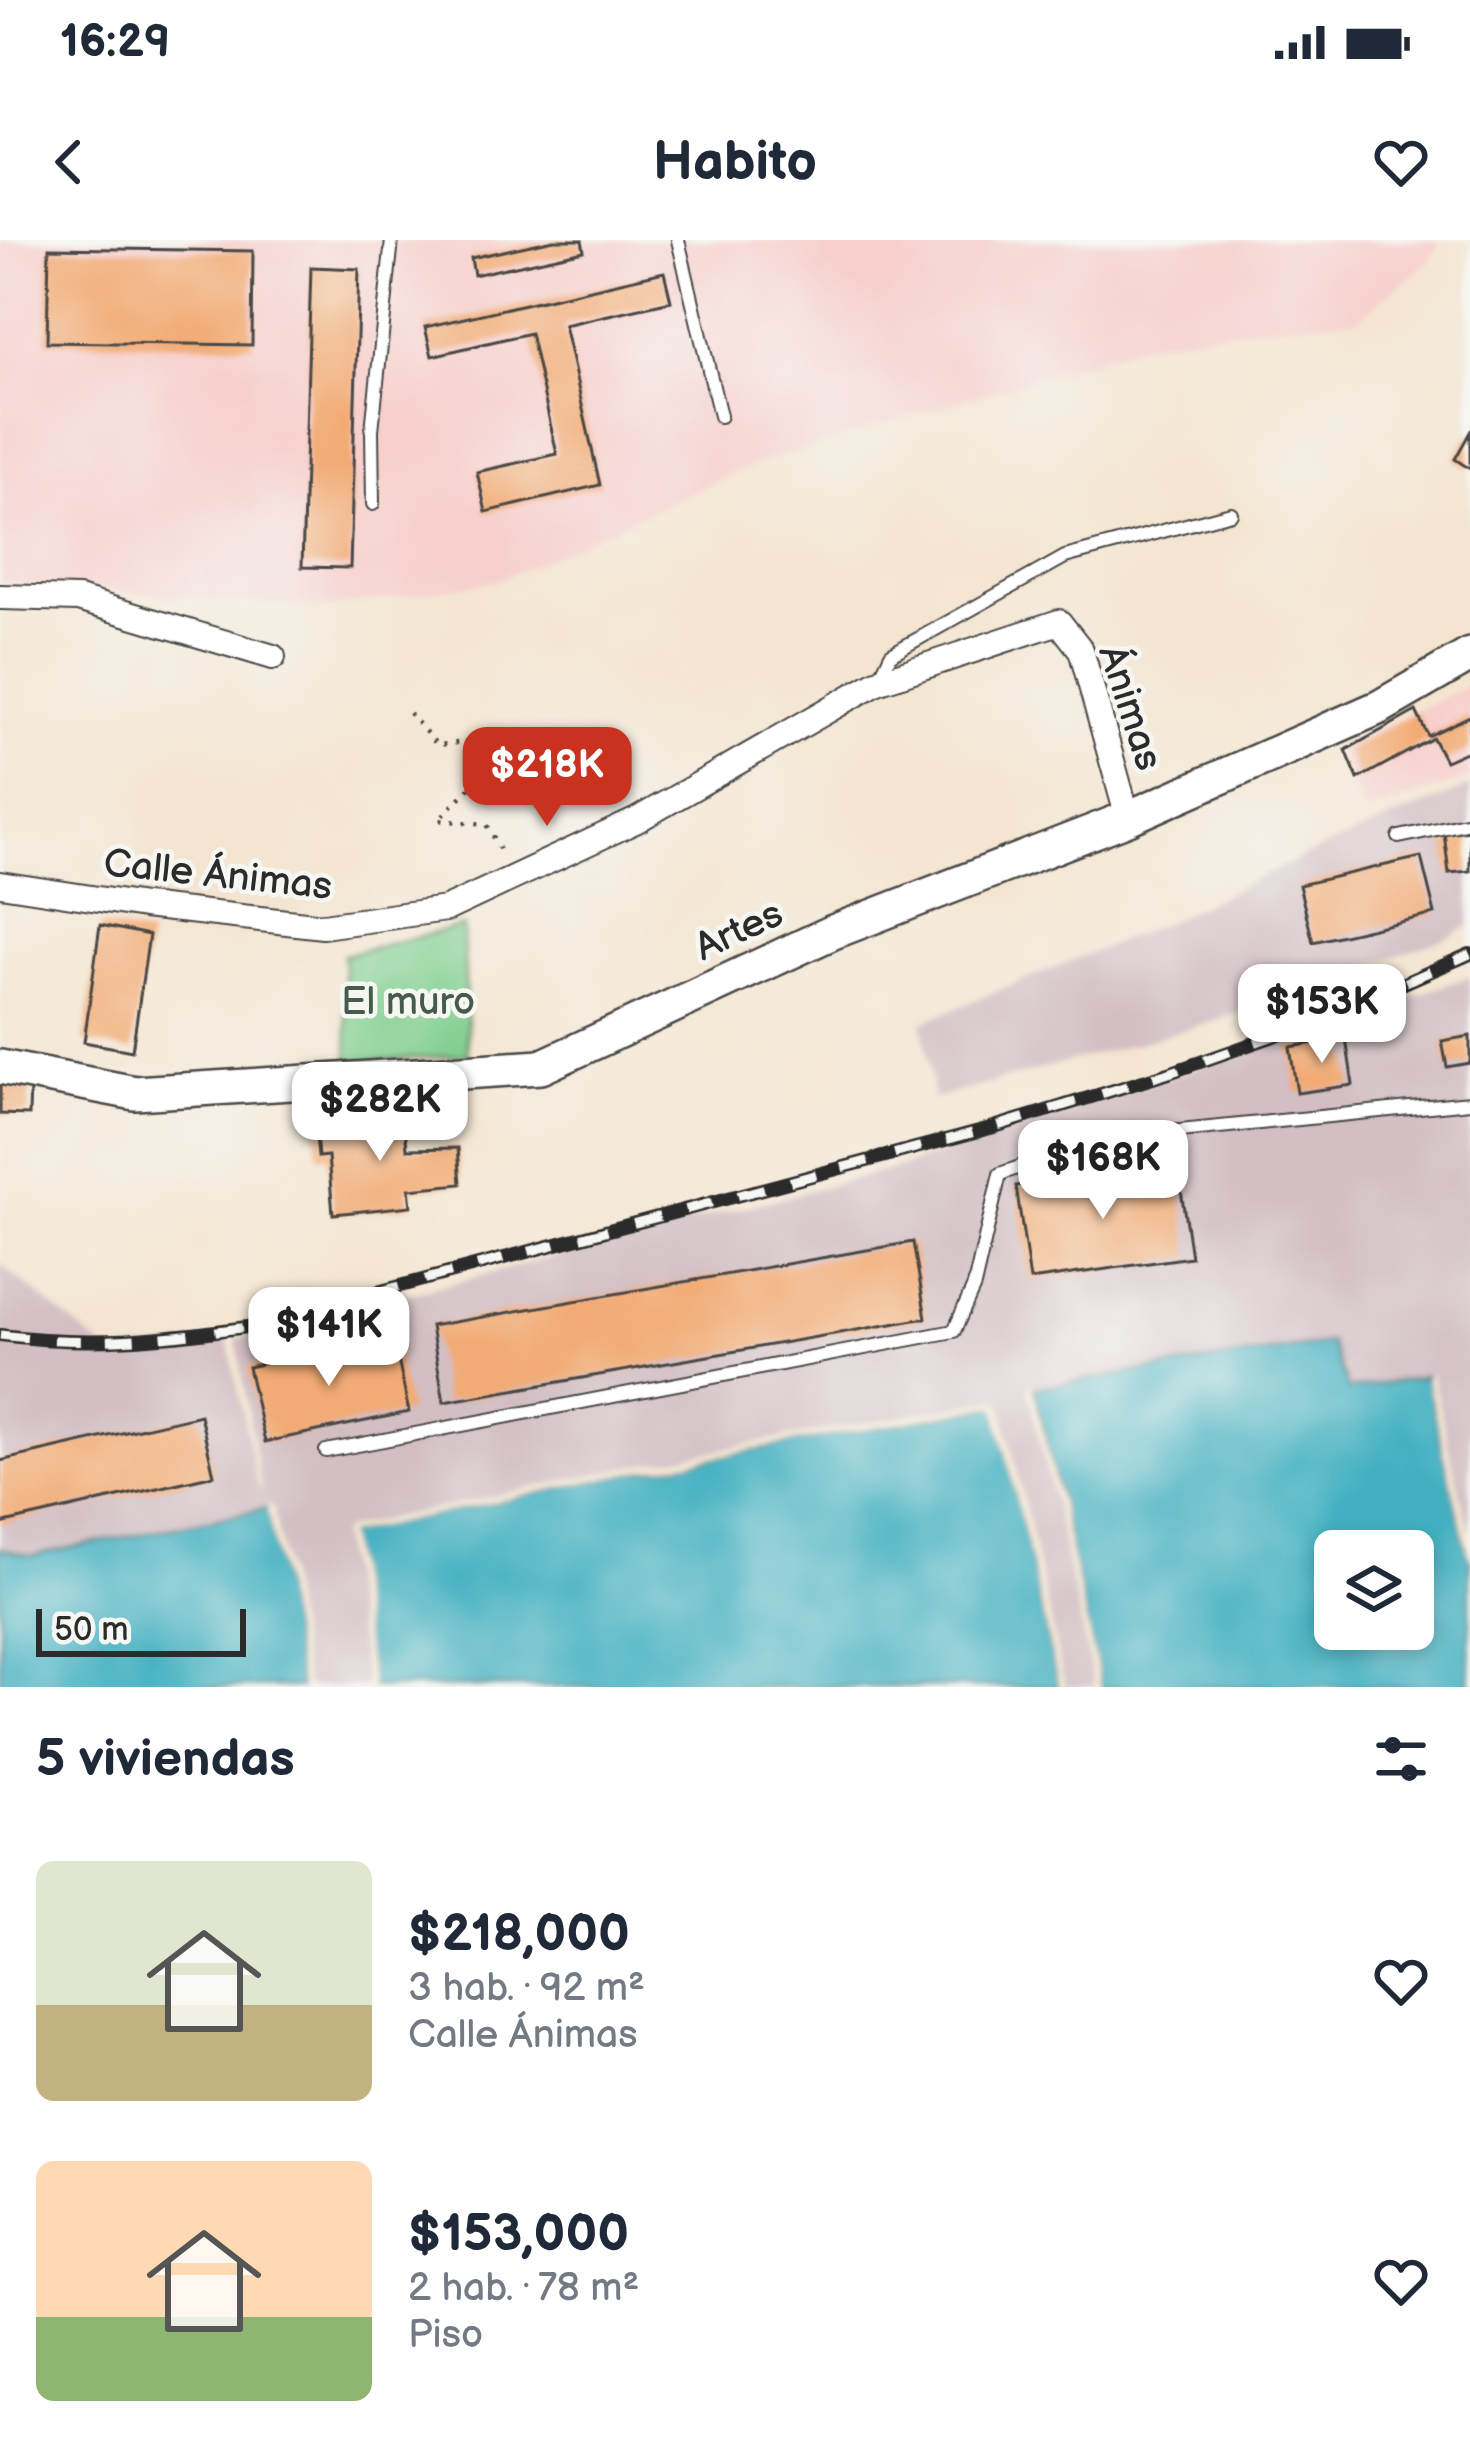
<!DOCTYPE html>
<html lang="es">
<head>
<meta charset="utf-8">
<style>
  body { margin:0; font-family:"Balsamiq Sans",sans-serif; background:#f6f6f7; color:#1f2937; height:100vh; display:flex; flex-direction:column; font-size:45px; white-space:nowrap }
  * { box-sizing:border-box; margin:0 }
  p { font-size:39px; color:#747a83 }
  .icon { flex:none; width:66px; height:66px; fill:none; stroke:currentColor; stroke-width:2; stroke-linecap:round; stroke-linejoin:round }
  .map { position:relative; height:1447px; overflow:hidden }
  .sheet { display:flex; flex-direction:column; background:#fff; flex:1 }
  .sheet>* { flex:none }
  .tools { position:absolute; left:1314px; top:1290px; display:grid; gap:24px }
  .tools a { display:grid; place-items:center; width:120px; height:120px; border-radius:18px; background:#fff; box-shadow:0 6px 18px #0003; font-size:60px }
  .scale { position:absolute; left:36px; bottom:30px; width:210px; box-sizing:border-box; padding-left:12px; border:6px solid #2b2b2b; border-top:0; font-size:33px; line-height:42px; white-space:nowrap; color:#2b2b2b; -webkit-text-stroke:9px #f6f6f2; paint-order:stroke }
  .price { position:absolute; translate:-50% -102px; padding:0 27px; border-radius:24px; background:#fff; color:#222; font-size:39px; line-height:78px; filter:drop-shadow(0 3px 6px #0008) }
  .price::after { content:''; position:absolute; left:50%; top:72px; width:36px; height:27px; margin-left:-18px; background:inherit; clip-path:polygon(0 0,100% 0,50% 100%) }
  .price.active { background:#c8321e; color:#fff }
  ul { padding:0; list-style:none }
  li { display:flex; align-items:center; gap:36px; height:300px; padding:0 36px }
  li span { display:grid; place-items:center; flex:none; width:336px; height:240px; border-radius:18px; color:#555 }
  li>.icon { margin-inline-start:auto }
  span .icon { width:144px; height:144px; fill:#fffc; stroke-width:1 }
  li b { font-size:51px }
  h2 { display:flex; justify-content:space-between; align-items:center; height:144px; padding:0 36px; font-size:51px }
  .status { display:flex; justify-content:space-between; align-items:center; height:84px; padding:0 60px; background:#fff; direction:ltr }
  .status svg { height:33px; fill:currentColor }
  header { display:flex; justify-content:space-between; align-items:center; height:156px; padding:0 36px; background:#fff; font-size:54px; font-weight:700 }
  .map>svg:first-child { display:block }
</style>
</head>
<body>
<div class="status"><b>16:29</b><svg viewBox="0 0 49 12"><path d="M0 12V9h3v3zM5 12V6h3v6zM10 12V3h3v9zM15 12V0h3v12zM26 1h20v11H26zM47 4h2v5h-2z"/></svg></div>
<header><svg class="icon" aria-label="back" viewBox="0 0 24 24"><path d="M15 5l-7 7 7 7"/></svg>Habito<svg class="icon" aria-label="heart" viewBox="0 0 24 24"><path d="M12 20l-8-8c-3-5 5-10 8-4 3-6 11-1 8 4z"/></svg></header>
<div class="map">
<svg width="1470" height="1447" viewBox="0 0 1470 1447">
  <rect width="100%" height="100%" fill="#f6f6f2"/>
  <filter id="ink" filterUnits="userSpaceOnUse"><feTurbulence type="fractalNoise" baseFrequency=".00833" numOctaves="2"/><feDisplacementMap in="SourceGraphic" scale="24" xChannelSelector="R" yChannelSelector="G"/><feConvolveMatrix kernelMatrix="1 2 1 2 8 2 1 2 1" color-interpolation-filters="sRGB"/></filter>
  <filter id="wash" filterUnits="userSpaceOnUse"><feTurbulence type="fractalNoise" baseFrequency=".004" numOctaves="4" result="noise"/><feDisplacementMap in="SourceGraphic" scale="48" xChannelSelector="R" yChannelSelector="G"/><feGaussianBlur stdDeviation="2.7" result="paint"/><feColorMatrix in="noise" values="0 0 0 0 0 0 0 0 0 0 0 0 0 0 0 0 0 1.4 0 .05"/><feComposite in="paint" operator="in"/></filter>
  <g filter="url(#wash)">
    <rect width="100%" height="100%" fill="#f4e5d1"/>
    <g fill="#f7d0cd">
      <path d="M0,0h1441l-11,21 -73,58 -85,6 -123,17 -406,127 -247,112 -168,27 -328,-26z"/>
      <path d="M1470,444v94l-106,35 -26,-65z"/>
    </g>
    <g fill="#d2bec3">
      <path d="M1470,546v140l-21,11 -237,85 -278,77 -12,-77 247,-101 135,-65z"/>
      <path d="M1470,737v584l-44,-185 -78,14 -19,-47 -295,45 67,299h-42l-63,-281 -649,128 25,153h-71l-34,-178 -236,47 -31,-8v-284l109,88 119,-12 28,140 6,14 -26,-155 661,-171z"/>
    </g>
    <path fill="#80ce8e" stroke="#567c5c" stroke-width="3" d="M463,686l5,129 -119,7 -6,-107z"/>
    <g fill="#43b0c1" stroke="#376e76" stroke-width="3" fill-rule="evenodd">
      <path d="M1330,1103l19,47 77,-14 44,185v126h-369l-67,-299zM1413,1311v78h-78v-78z"/>
      <path d="M996,1165l63,282h-687l-26,-153 292,-63z"/>
      <path d="M268,1268l33,179h-301v-139l31,8z"/>
    </g>
    <g fill="#f4e5d1">
      <path d="M1431,1133l39,162v26l-44,-185z"/>
      <path d="M1032,1142l69,305h-6l-67,-298z"/>
      <path d="M996,1159l6,5 63,283h-6l-64,-282 -357,66 -291,63 25,153h-6l-26,-152 4,-6 293,-64z"/>
      <path d="M266,1263l7,4 34,180h-6z"/>
    </g>
    <g id="blocks">
      <g fill="#f2ab74">
        <path d="M554,0h28l2,11 -110,24 -3,-17z"/>
        <path d="M49,8l204,3 -1,94 -205,-3z"/>
        <path d="M311,27l48,2 -9,299 -48,-1z"/>
        <path d="M664,32l7,29 -107,24 36,160 -114,27 -9,-40 80,-18 -27,-121 -98,23 -7,-29z"/>
        <path d="M1470,192v37l-15,-10z"/>
        <path d="M1416,471l12,25 42,-20v34l-25,11 -12,-23 -75,41 -12,-29z"/>
        <path d="M1470,590v41l-21,2 -5,-40z"/>
        <path d="M1421,617l14,57 -122,28 -14,-57z"/>
        <path d="M100,685l49,10 -17,116 -48,-9z"/>
        <path d="M1470,796v27l-23,4 -5,-26z"/>
        <path d="M1346,798l7,47 -56,8 -7,-46z"/>
        <path d="M0,841l30,1 -1,33 -29,-1z"/>
        <path d="M404,876l3,33 51,-1 3,36 -52,5 2,17 -78,8 -5,-58 -10,1 -3,-33z"/>
        <path d="M1177,923l14,94 -161,23 -14,-94z"/>
        <path d="M913,1002l13,76 -482,84 -13,-76z"/>
        <path d="M393,1096l16,76 -144,30 -17,-75z"/>
        <path d="M200,1175l14,60 -214,49v-63z"/>
      </g>
    </g>
  </g>
  <g filter="url(#ink)">
    <use href="#blocks" fill-opacity="0" stroke="#494744" stroke-width="3"/>
    <g fill="none" stroke-linecap="round" stroke-linejoin="round">
      <defs>
        <g id="service">
          <path d="M678,0l42,176"/>
          <path d="M373,264l-1,-74 20,-190"/>
          <path d="M878,441l13,-27 174,-97 166,-44"/>
          <path d="M1399,597l71,-15"/>
          <path d="M326,1211l628,-120 20,-45 26,-112 99,-35 371,-37"/>
        </g>
        <g id="minor">
          <path d="M0,357l78,2 195,58"/>
          <path d="M0,644l144,22 179,20 123,-17 191,-89 240,-138 182,-60 22,28 47,168"/>
        </g>
        <path id="secondary" d="M0,827l135,26 406,-26 292,-135 295,-114 252,-111 90,-52"/>
      </defs>
      <use href="#service" stroke="#494744" stroke-width="16"/>
      <use href="#minor" stroke="#494744" stroke-width="28"/>
      <use href="#secondary" stroke="#494744" stroke-width="38"/>
      <path stroke="#494744" stroke-width="4.5" stroke-dasharray="3 9" stroke-linecap="butt" d="M409,473l28,32 52,-5 9,20 -60,60 49,4 16,32"/>
      <use href="#service" stroke="#fff" stroke-width="12"/>
      <use href="#minor" stroke="#fff" stroke-width="24"/>
      <use href="#secondary" stroke="#fff" stroke-width="33"/>
      <defs>
        <path id="rail" d="M0,1095c89,11 159,4 247,-8l747,-200 175,-54 153,-54 148,-65"/>
      </defs>
      <use href="#rail" stroke="#2b2b2b" stroke-width="14"/>
      <use href="#rail" stroke="#f6f6f2" stroke-width="9" stroke-dasharray="27" stroke-linecap="butt"/>
    </g>
  </g>
  <g text-anchor="middle" stroke-width="9" stroke-linejoin="round" paint-order="stroke">
    <g font-size="39" fill="#2b2b2b" stroke="#f6f6f2">
      <text transform="translate(1132 467) rotate(72)" y="14">Ánimas</text>
      <text transform="translate(218 633) rotate(6)" y="14">Calle Ánimas</text>
      <text transform="translate(738 689) rotate(-25)" y="14">Artes</text>
    </g>
    <g font-size="39" fill="#445c49" stroke="#f6f6f2">
      <text x="408" y="774">El muro</text>
    </g>
  </g>
</svg>
<div class="tools">
<a><svg class="icon" aria-label="layers" viewBox="0 0 24 24"><path d="M12 4l9 5-9 5-9-5zM3 14l9 5 9-5"/></svg></a>
</div>
<div class="scale">50 m</div>
<b class="price active" style="left:547px;top:589px">$218K</b>
<b class="price" style="left:1322px;top:826px">$153K</b>
<b class="price" style="left:380px;top:924px">$282K</b>
<b class="price" style="left:1103px;top:982px">$168K</b>
<b class="price" style="left:329px;top:1149px">$141K</b>
</div>
<section class="sheet">
<h2>5 viviendas<svg class="icon" aria-label="filters" viewBox="0 0 24 24"><path d="M4 7h16M4 17h16"/><circle cx="9" cy="7" r="2"/><circle cx="15" cy="17" r="2"/></svg></h2>
<ul>
<li><span style="background:linear-gradient(#dfe7d0 60%,#c2b280 0)"><svg class="icon" aria-label="home" viewBox="0 0 24 24"><path d="M3 11l9-7 9 7M6 9v11h12V9"/></svg></span><div><b>$218,000</b><p>3 hab. · 92 m²</p><p>Calle Ánimas</p></div><svg class="icon" aria-label="heart" viewBox="0 0 24 24"><path d="M12 20l-8-8c-3-5 5-10 8-4 3-6 11-1 8 4z"/></svg></li>
<li><span style="background:linear-gradient(#ffd9b3 65%,#8fb573 0)"><svg class="icon" aria-label="home" viewBox="0 0 24 24"><path d="M3 11l9-7 9 7M6 9v11h12V9"/></svg></span><div><b>$153,000</b><p>2 hab. · 78 m²</p><p>Piso</p></div><svg class="icon" aria-label="heart" viewBox="0 0 24 24"><path d="M12 20l-8-8c-3-5 5-10 8-4 3-6 11-1 8 4z"/></svg></li>
</ul>
</section>
</body>
</html>
